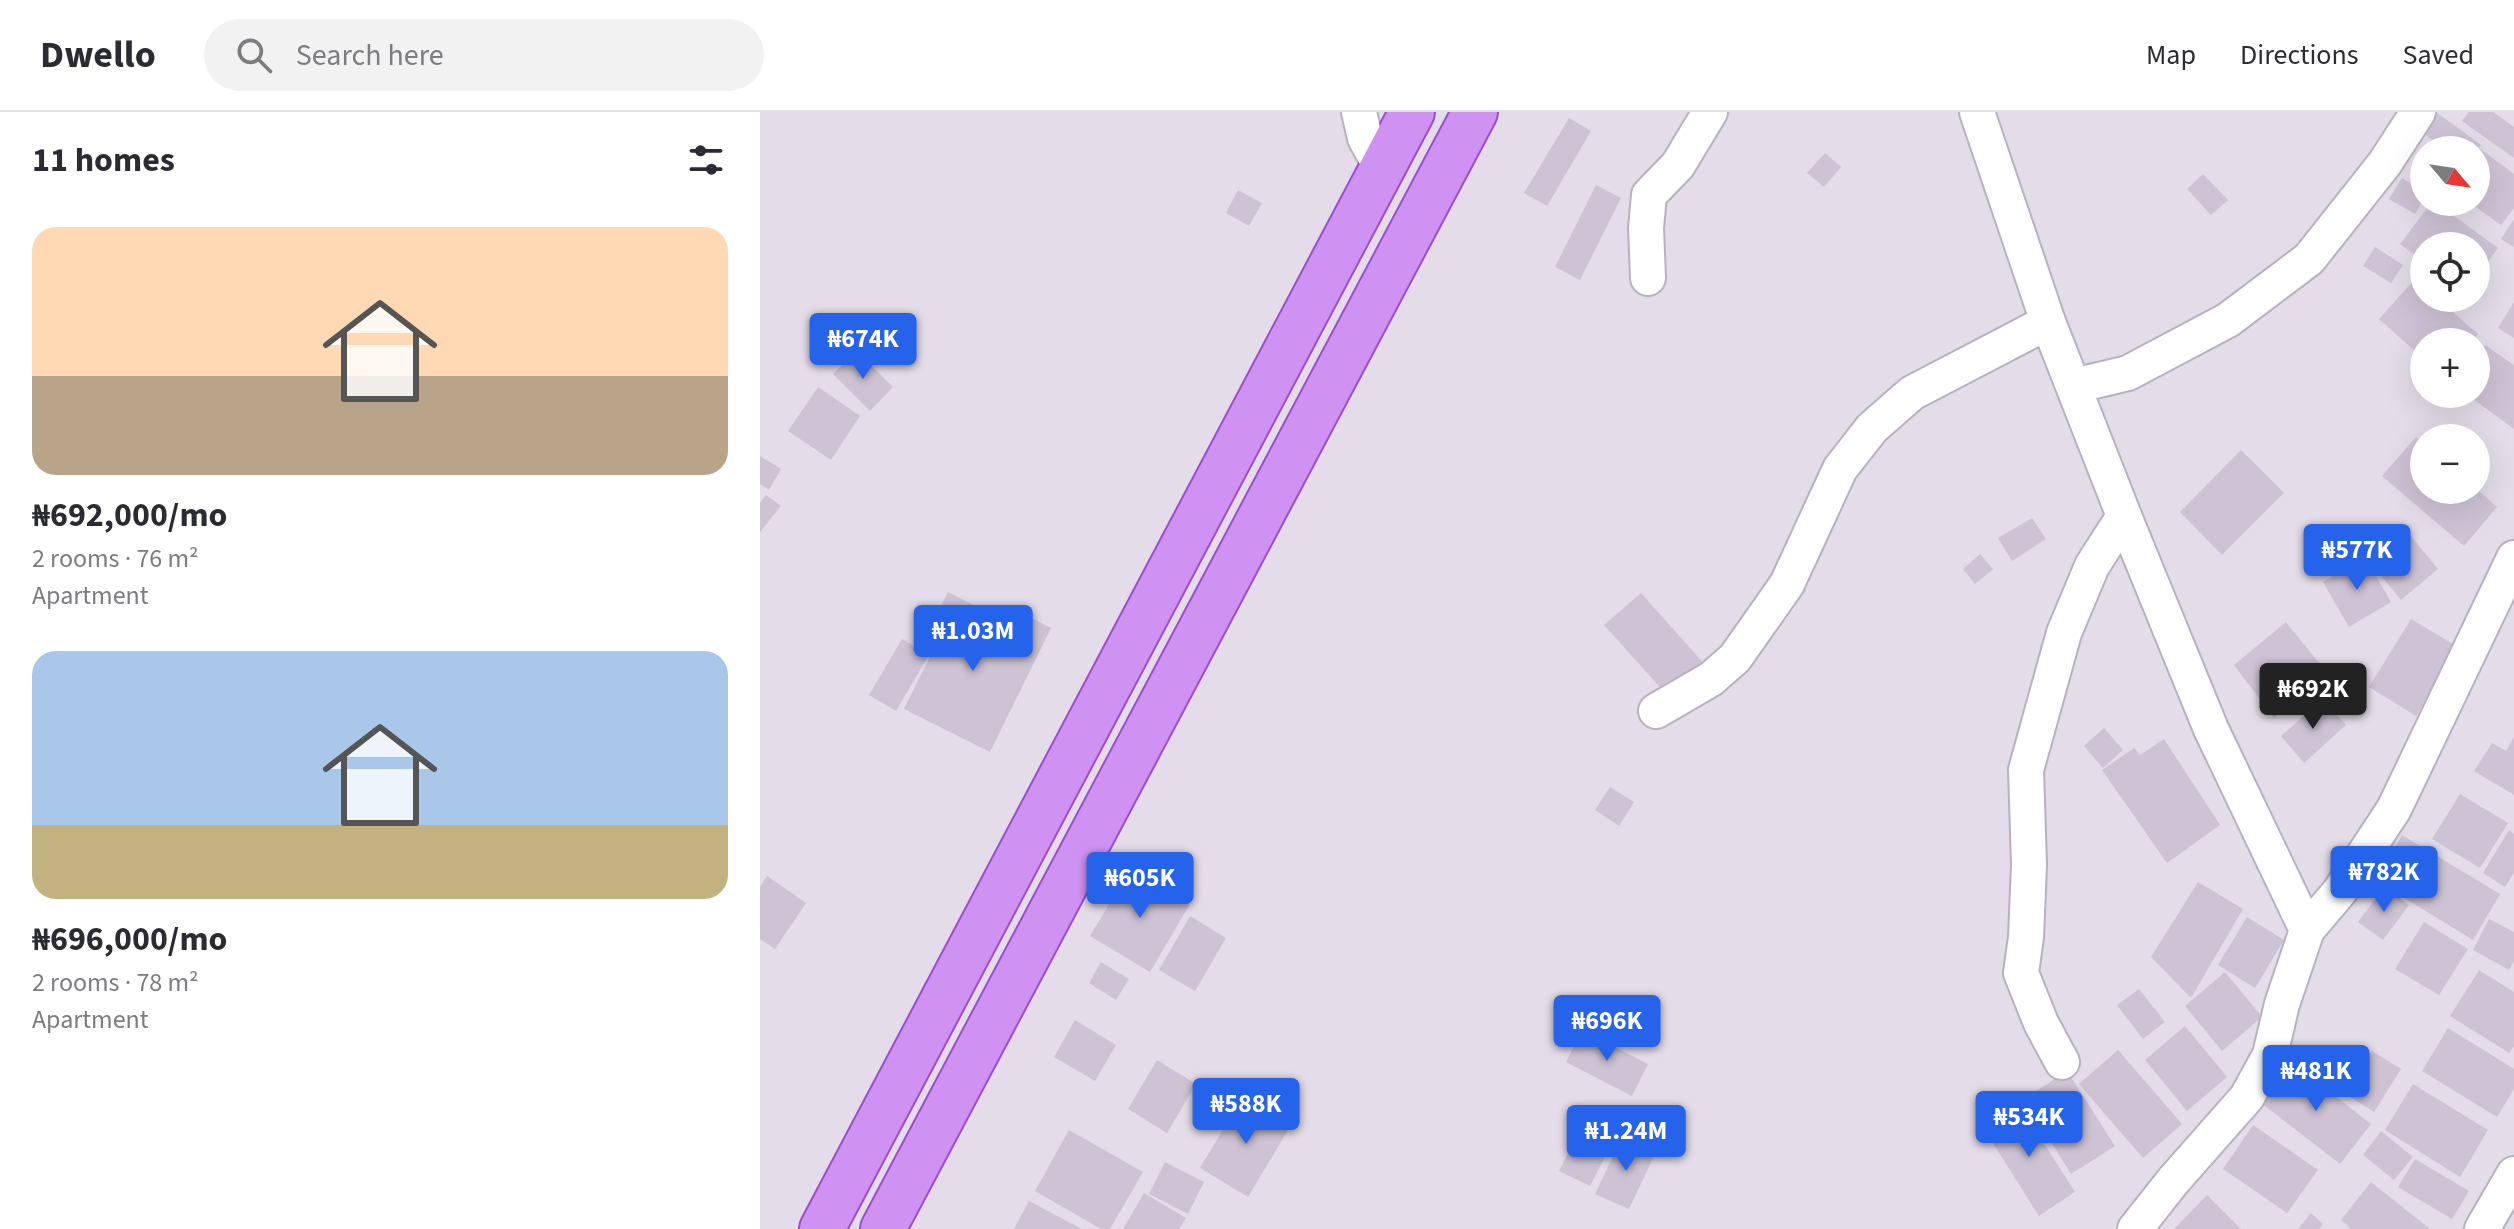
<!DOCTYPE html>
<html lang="en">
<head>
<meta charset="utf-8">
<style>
  body { margin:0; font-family:"Source Sans 3",sans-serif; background:#f2f2f3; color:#2b2b33; height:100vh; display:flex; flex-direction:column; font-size:30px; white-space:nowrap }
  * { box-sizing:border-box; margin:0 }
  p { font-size:26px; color:#7c7c81 }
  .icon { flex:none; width:44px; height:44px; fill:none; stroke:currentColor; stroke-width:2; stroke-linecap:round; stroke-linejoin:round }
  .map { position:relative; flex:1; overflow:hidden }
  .drawer { display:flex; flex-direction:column; background:#fff; width:760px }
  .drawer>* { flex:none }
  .needle { width:52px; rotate:119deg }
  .fabs { position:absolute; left:1650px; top:24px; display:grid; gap:16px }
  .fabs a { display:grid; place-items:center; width:80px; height:80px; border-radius:50%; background:#fff; box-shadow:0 8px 32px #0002; font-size:40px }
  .price { position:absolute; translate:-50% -68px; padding:0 18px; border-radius:8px; background:#2563eb; color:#fff; font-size:26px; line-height:52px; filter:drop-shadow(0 2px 4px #0008) }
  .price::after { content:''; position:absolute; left:50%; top:48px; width:24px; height:18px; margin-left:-12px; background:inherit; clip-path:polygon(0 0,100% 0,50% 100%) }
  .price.on { background:#222; color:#fff }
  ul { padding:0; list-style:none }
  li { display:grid; align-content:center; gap:16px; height:424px; padding:0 32px }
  li span { display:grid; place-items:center; height:248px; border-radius:24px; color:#555 }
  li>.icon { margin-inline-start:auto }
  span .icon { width:144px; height:144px; fill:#fffc; stroke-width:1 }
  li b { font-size:34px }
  h2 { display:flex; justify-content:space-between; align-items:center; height:96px; padding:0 32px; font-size:34px }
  header { display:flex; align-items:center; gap:48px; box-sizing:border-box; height:112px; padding:0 40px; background:#fff; border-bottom:2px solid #e1e1e2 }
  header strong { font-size:38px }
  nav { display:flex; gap:44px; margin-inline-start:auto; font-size:28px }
  .search { width:560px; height:72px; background:#f2f2f3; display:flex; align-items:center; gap:20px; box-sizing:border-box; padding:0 28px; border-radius:44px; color:#7c7c81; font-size:30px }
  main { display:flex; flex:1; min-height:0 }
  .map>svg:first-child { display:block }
</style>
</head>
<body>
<header>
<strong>Dwello</strong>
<div class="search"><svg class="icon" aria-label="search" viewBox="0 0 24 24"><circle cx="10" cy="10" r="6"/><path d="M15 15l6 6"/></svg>Search here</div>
<nav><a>Map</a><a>Directions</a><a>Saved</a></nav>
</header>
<main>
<section class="drawer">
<h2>11 homes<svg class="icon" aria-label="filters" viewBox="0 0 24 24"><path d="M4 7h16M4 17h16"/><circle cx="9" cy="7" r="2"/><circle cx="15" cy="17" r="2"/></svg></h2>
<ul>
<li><span style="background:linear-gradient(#ffd9b3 60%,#b9a48a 0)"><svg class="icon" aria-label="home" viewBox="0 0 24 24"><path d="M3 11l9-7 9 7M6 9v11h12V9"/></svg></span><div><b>₦692,000/mo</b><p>2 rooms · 76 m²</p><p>Apartment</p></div></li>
<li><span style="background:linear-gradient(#a9c7e8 70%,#c2b280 0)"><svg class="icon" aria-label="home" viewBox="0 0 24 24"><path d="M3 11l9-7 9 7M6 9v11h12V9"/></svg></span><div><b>₦696,000/mo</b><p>2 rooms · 78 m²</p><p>Apartment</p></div></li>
</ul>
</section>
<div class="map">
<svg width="1754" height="1117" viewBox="0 0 1754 1117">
  <rect width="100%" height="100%" fill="#f2edf5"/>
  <path fill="#e4dce8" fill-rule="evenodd" d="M0,0h1754v1117h-1754zM1664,38h52v52h-52zM1664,134h52v52h-52zM1664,230h52v52h-52zM1664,326h52v52h-52z"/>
  <g fill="#cec3d5">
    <path d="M1676,0l45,33 -2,3 35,26v34l-13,17 -32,-23h7v-52h-30l-24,-18z"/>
    <path d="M1709,0h24l21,15v31l-52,-37z"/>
    <path d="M809,6l22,13 -44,75 -23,-13z"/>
    <path d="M1065,41l16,14 -17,20 -17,-14z"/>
    <path d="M1443,62l25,26 -17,15 -24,-26z"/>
    <path d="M1642,66l22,13v8l-9,15 -26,-15z"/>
    <path d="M836,73l25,13 -41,82 -25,-13z"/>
    <path d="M478,78l24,13 -13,23 -23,-13z"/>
    <path d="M1672,90h3l63,46 -22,31v-33h-52v16l-24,-18z"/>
    <path d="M1754,107v28l-13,-8z"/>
    <path d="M1615,135l28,18 -12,18 -28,-17z"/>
    <path d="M1655,167l9,8v11h13l41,36 -7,8h-47v17l-45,-40z"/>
    <path d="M1754,190v36l-16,-10z"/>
    <path d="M1725,233l29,20v64l-48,-35h10v-37z"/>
    <path d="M96,239l37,36 -23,24 -37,-37z"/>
    <path d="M58,275l42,29 -29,44 -43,-29z"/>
    <path d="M1656,325l8,7v46h54l19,17 -33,39 -82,-70z"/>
    <path d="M1481,338l43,43 -62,62 -42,-43z"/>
    <path d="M0,344l21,13 -12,21 -9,-6z"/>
    <path d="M6,383l15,11 -21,26v-29z"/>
    <path d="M1272,406l14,21 -34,22 -14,-23z"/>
    <path d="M1645,417l33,40 -37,31 -33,-40z"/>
    <path d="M1220,442l13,15 -18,15 -12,-15z"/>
    <path d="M1605,445l26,45 -42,25 -26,-45z"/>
    <path d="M188,480l33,17 -5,10 44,22 12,-23 19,10 -61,124 -86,-43 35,-71 -11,-6z"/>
    <path d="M881,481l65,73 -38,30 -64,-71z"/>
    <path d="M1651,507l47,28 -42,69 -47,-29z"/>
    <path d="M1526,510l41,51 -53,45 -40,-53z"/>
    <path d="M142,527l27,16 -33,56 -27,-16z"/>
    <path d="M1563,587l23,26 -42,38 -23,-27z"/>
    <path d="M1344,616l19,22 -20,18 -19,-22z"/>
    <path d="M1754,625v58l-40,-24 18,-28 14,8z"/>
    <path d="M1404,627l56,86 -53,38 -65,-93 32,-22 6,7z"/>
    <path d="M850,675l24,15 -15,24 -24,-16z"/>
    <path d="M1700,682l48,29 -28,45 -48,-29z"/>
    <path d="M1749,718l5,4v39l-9,14 -22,-14z"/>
    <path d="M1642,723l98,59 -27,46 -98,-60z"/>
    <path d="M370,757l60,35 -40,68 -60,-36z"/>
    <path d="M7,764l39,27 -31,46 -15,-10v-52z"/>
    <path d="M1438,770l45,27 -52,89 -40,-41z"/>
    <path d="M1624,775l25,18 -26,35 -25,-18z"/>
    <path d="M430,804l36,22 -31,53 -36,-21z"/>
    <path d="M1487,805l37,23 -29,48 -37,-23z"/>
    <path d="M1729,807l25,13v29l-5,9 -36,-20z"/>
    <path d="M1664,810l44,27 -29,46 -44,-26z"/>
    <path d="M341,850l28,17 -13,21 -27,-17z"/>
    <path d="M1719,858l35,22v54l-5,7 -59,-37z"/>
    <path d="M1465,860l37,45 -40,34 -37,-45z"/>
    <path d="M1379,877l26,33 -22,17 -26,-34z"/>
    <path d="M315,908l41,25 -21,36 -41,-24z"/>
    <path d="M1425,914l42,51 -40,34 -42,-51z"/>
    <path d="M1688,916l66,41v20l-17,28 -75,-46z"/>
    <path d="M822,918l66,34 -16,32 -66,-34z"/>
    <path d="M1358,938l64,74 -39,34 -64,-74z"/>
    <path d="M1612,939l29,18 -27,43 -29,-18z"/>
    <path d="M397,948l39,24 -29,49 -39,-24z"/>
    <path d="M1532,950l79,62 -31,40 -79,-61z"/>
    <path d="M1307,959l48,75 -44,28 -47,-75z"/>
    <path d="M1653,972l75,46 -28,47 -75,-47z"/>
    <path d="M483,984l48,29 -43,72 -48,-29z"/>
    <path d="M1258,991l57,89 -36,24 -57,-90z"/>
    <path d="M1493,1013l65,45 -31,43 -64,-44z"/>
    <path d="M821,1015l31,16 -22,43 -31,-15z"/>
    <path d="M309,1018l74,42 -33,57h-9l-66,-38z"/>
    <path d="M1621,1019l32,26 -19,23 -31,-25z"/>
    <path d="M862,1025l34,15 -27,57 -34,-15z"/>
    <path d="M1655,1047l54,32 -17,28 -54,-32z"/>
    <path d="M405,1050l39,20 -16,32 -39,-20z"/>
    <path d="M1611,1070l59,47h-79l-10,-9z"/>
    <path d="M384,1081l42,25 -7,11h-56z"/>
    <path d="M1447,1083l34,34h-67z"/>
    <path d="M269,1089l53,28h-68z"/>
    <path d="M1551,1101l12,11 -4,5h-21z"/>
  </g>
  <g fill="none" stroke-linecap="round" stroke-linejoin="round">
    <defs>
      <g id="minor">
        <path d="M599,0l6,26 17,31"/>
        <path d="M1217,0l71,210 76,194 87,213 96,201"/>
        <path d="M888,166l-2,-50 3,-33 29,-30 32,-53"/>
        <path d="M1314,274l54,-13 100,-53 81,-61 76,-96 33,-51"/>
        <path d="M896,599l55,-32 24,-21 52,-74 53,-115 32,-41 40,-35 136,-71"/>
        <path d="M1302,950l-21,-39 -20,-50 5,-36 3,-72 -3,-95 38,-137 28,-67 32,-50"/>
        <path d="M1375,1117l38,-48 74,-84 23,-42 12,-51 25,-74 33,-39 54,-82 120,-251"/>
        <path d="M1722,1117l32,-55"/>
      </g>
      <g id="trunk">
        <path d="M62,1117l590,-1117"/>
        <path d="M123,1117l592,-1117"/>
      </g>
    </defs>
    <use href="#minor" stroke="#bab0c0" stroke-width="38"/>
    <use href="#trunk" stroke="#9b4dce" stroke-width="48"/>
    <use href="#minor" stroke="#fff" stroke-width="34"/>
    <use href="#trunk" stroke="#d092f2" stroke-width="44"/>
  </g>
</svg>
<div class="fabs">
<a><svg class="needle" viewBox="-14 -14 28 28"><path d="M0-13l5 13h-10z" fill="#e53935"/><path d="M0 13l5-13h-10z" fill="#7c7c81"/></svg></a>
<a><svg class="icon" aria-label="locate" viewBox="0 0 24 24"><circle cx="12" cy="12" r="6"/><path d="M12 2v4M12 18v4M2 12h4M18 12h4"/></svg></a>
<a>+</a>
<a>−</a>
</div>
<b class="price" style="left:103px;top:269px">₦674K</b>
<b class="price" style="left:1597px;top:480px">₦577K</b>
<b class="price" style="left:213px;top:561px">₦1.03M</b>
<b class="price on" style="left:1553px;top:619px">₦692K</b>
<b class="price" style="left:1624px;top:802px">₦782K</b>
<b class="price" style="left:380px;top:808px">₦605K</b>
<b class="price" style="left:847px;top:951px">₦696K</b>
<b class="price" style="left:1556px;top:1001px">₦481K</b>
<b class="price" style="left:486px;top:1034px">₦588K</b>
<b class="price" style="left:1269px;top:1047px">₦534K</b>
<b class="price" style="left:866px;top:1061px">₦1.24M</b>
</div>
</main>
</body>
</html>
